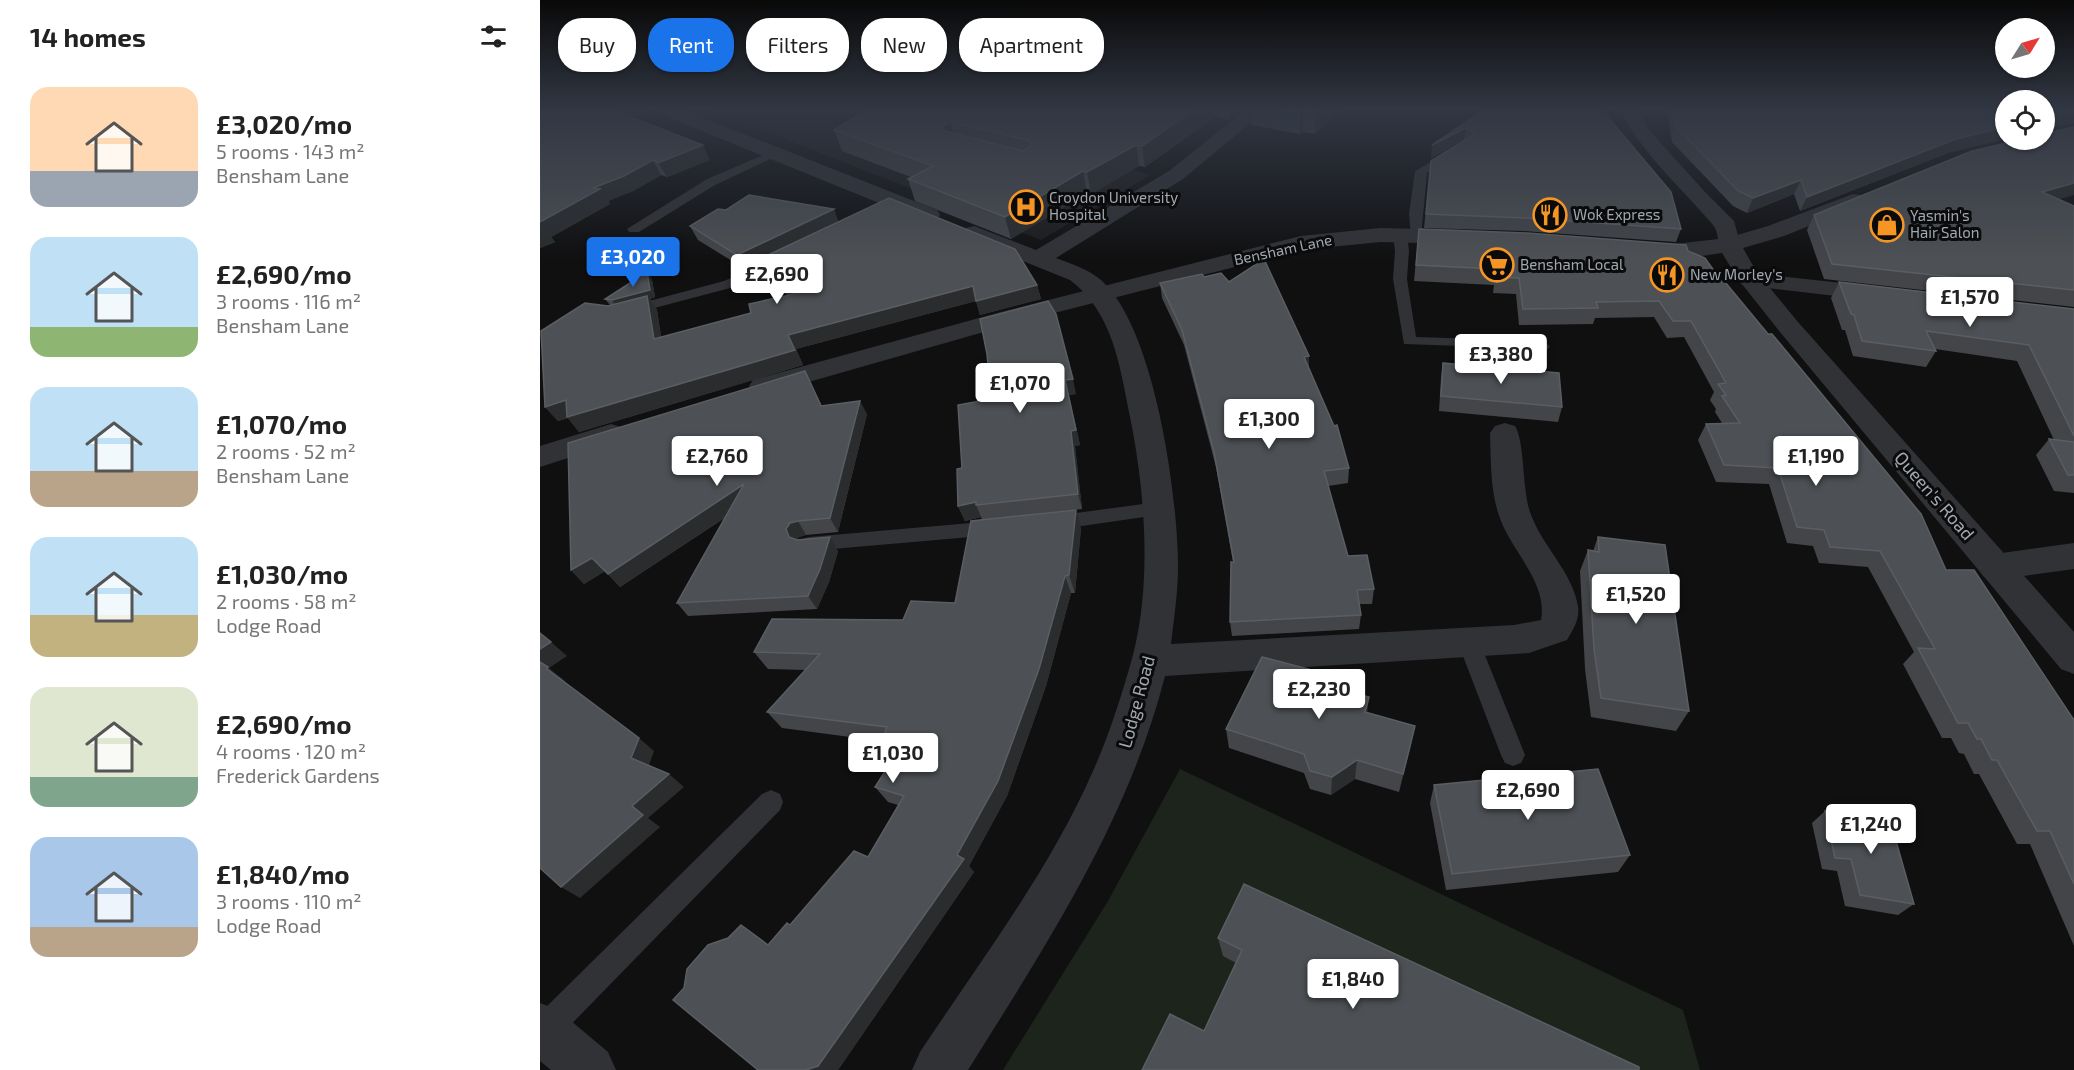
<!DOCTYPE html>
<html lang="en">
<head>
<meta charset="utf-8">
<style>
  body { margin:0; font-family:"Exo 2",sans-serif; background:#f6f6f6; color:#222; height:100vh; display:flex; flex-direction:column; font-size:22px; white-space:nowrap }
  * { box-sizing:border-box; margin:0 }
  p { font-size:20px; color:#767676 }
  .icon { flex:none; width:33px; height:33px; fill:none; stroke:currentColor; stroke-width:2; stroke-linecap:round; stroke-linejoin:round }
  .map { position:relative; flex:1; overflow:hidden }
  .drawer { display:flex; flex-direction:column; background:#fff; width:540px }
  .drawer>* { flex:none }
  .top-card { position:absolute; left:18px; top:18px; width:570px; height:54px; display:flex; gap:12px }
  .needle { width:39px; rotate:53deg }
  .fabs { position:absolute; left:1455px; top:18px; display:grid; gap:12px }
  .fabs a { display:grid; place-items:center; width:60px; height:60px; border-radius:50%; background:#fff; box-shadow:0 2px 4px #0004; font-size:30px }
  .price { position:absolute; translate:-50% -51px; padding:0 14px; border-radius:6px; background:#fff; color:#222; font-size:20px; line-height:39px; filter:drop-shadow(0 2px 3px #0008) }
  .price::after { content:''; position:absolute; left:50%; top:36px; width:18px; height:14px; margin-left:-9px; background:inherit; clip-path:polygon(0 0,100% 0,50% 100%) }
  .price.on { background:#1a73e8; color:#fff }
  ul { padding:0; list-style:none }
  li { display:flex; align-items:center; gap:18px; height:150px; padding:0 30px }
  li span { display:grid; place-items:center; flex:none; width:168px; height:120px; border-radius:18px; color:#555 }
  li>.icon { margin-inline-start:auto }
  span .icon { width:72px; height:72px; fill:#fffc; stroke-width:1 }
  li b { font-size:26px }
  h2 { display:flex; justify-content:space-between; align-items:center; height:72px; padding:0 30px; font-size:26px }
  .pill { padding:0 21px; border-radius:24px; background:#fff; box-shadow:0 2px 4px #0004; font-size:21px; line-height:54px }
  .pill.on { background:#1a73e8; color:#fff }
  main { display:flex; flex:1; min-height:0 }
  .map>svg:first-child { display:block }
</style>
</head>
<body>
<main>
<section class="drawer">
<h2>14 homes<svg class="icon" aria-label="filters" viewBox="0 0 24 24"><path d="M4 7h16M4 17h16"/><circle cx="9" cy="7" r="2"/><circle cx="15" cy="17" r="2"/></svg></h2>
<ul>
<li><span style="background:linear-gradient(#ffd9b3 70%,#9aa5b1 0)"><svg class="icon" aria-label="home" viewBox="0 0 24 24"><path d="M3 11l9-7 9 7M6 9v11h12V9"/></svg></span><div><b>£3,020/mo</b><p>5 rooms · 143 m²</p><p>Bensham Lane</p></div></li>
<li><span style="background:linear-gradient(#bfe0f5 75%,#8fb573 0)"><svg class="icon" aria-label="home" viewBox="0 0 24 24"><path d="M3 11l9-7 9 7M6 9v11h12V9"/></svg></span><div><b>£2,690/mo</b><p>3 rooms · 116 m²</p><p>Bensham Lane</p></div></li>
<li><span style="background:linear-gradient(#bfe0f5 70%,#b9a48a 0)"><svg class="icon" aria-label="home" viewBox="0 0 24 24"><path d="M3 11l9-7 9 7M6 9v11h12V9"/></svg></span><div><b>£1,070/mo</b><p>2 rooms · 52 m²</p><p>Bensham Lane</p></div></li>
<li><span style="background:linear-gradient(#bfe0f5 65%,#c2b280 0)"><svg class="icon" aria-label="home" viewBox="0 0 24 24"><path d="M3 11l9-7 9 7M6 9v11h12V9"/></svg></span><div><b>£1,030/mo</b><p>2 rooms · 58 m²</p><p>Lodge Road</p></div></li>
<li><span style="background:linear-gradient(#dfe7d0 75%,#7fa58c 0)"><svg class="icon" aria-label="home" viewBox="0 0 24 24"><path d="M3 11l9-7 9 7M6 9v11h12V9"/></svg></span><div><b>£2,690/mo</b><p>4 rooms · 120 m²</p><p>Frederick Gardens</p></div></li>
<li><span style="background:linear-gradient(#a9c7e8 75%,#b9a48a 0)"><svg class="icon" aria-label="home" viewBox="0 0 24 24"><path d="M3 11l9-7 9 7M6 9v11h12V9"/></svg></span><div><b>£1,840/mo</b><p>3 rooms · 110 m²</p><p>Lodge Road</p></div></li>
</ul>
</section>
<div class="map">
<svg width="1534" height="1070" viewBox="0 0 1534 1070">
  <rect width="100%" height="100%" fill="#101011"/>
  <path fill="#1c1c1e" d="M172,110h399l-50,36 89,29 -109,65z"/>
  <path fill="#1c241c" d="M640,769l503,241 17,60h-99l-356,-103 -35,78 -53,25h-154l105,-169z"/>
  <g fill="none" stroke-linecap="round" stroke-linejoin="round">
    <g fill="#313236" fill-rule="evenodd">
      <path d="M235,150l4,1v4l-64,30 -76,47h-10l-2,-3 80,-50z"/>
      <path d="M912,150l6,3 -2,2 -29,18 -6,64h-10l-2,-23 6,-43z"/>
      <path d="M860,231l7,4 2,16 -2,28 9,58 126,4 8,5 -2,3 -144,-5 -11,-65 2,-28 -2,-16z"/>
      <path d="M239,257l7,4 -2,3 -50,23 -106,28 -7,-4 2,-3 101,-27z"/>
      <path d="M618,502l7,2 2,5 -2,5 -111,16 -7,-2 -3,-5 3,-5 7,-2z"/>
      <path d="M454,521l7,2 3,5 -3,5 -7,2 -185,16 -7,-2 -3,-5 3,-5 7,-2z"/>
      <path d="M929,634l8,3 3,6 45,112 -4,8 -8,3 -8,-3 -4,-8 -43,-112 3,-6z"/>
      <path d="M231,790l9,4 3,8 -3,8 -226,232 -11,4 -3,-1v-32l222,-219z"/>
    </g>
    <g fill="#313236" fill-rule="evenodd">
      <path d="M117,110h26l254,100 3,5 -3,5 -8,2 -8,-2 -261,-106z"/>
      <path d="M705,110h21l-83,69 -127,79c16,6 32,11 45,22 54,48 77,216 77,287 0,26 -4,51 -7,77l343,-19 27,-5c7,-36 -28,-68 -40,-99 -11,-27 -10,-59 -11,-88l5,-7 10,-3 10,3c10,16 7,63 15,86 11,33 42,59 48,94 2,14 -5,23 -11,34l-38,13 -364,23c-37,145 -119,269 -197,394h-56l8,-18c59,-89 131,-184 173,-281 17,-38 29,-77 40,-116 19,-73 12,-165 -3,-238 -10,-50 -17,-105 -60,-137l-104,-42 -3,-5 3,-5 8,-2 62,24 133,-79z"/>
      <path d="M1080,110h18l10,19 57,63 29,29 7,25 -3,5 -8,2 -8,-2c-5,-8 -3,-19 -9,-26 -32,-38 -70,-70 -93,-115z"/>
      <path d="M1211,273l128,14 9,2 3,5 -3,5 -9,2 -137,-16 -3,-5 3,-5z"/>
      <path d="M1534,543v26l-79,11 -12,-4 -5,-9 5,-9 12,-4z"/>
      <path d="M0,1003l18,7 50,42 8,18h-65l-11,-9z"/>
    </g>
    <g fill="#313236" fill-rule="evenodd">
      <path d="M1313,194l8,1 3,5 -3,5 -77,31 -41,12 13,23 42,51 276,310v42l-13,-5 -281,-337 -42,-53 -16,-26c-27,4 -59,9 -86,2l-4,-5 4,-5 8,-2 30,1 53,-6 41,-12z"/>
      <path d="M840,228l84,2 8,2 3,5 -3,5 -8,2 -84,-2 -79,8 -282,72 -256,73 -10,-3 -4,-6 4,-6 248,-68 300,-76z"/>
      <path d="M71,424l10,3 5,7 -5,7 -81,26v-21z"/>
    </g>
  </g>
  <g fill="#434549">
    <path d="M0,110h107l-17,7 80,43 -43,17 -6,-2 -28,16 -25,10 2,3 -59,33 4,5 -15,6z"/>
    <path d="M325,110h377l-13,10 -14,-3 -70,50 -6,-1 -48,28 -4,-1 -76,46 -96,-38 -7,-22 3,-2 -69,-26 -8,-21z"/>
    <path d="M711,110h88l-24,24 -12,-2 -3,2 -48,-9z"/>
    <path d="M940,110h122l79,119 -5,13 -152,-11 -100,-3 7,-67 34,-20 -1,-1 -33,18 49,-45z"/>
    <path d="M1127,110h339l-58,43 -148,58 -6,-17 -47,19 -14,-7 -61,-64z"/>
    <path d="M1504,110h30l-26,18 -4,5z"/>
    <path d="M1518,199l16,7v101l-250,-28 -17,-49 7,-15z"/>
    <path d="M299,222l198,63 4,14 -61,16 -4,-14 -180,48 7,16 -224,67 -11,-14 -10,3 -13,-14 63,-101 2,-1 -5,-6 42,-27 5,8 3,17 -5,2 7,11 4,27 90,-24 36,-18 -28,-18 -7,-12 -7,4 -47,-29 -8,-14z"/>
    <path d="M879,229l269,22 34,31 224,288 128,150v226l-44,-102h-13l-38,-70h-5l-10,-20 -5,-1 -8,-15h-9l-39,-74 11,-12 -46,-85 -49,-4 -6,-17 -26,-3 -18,-59 -53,-2 -18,-42 8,-16 16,-1 -7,-11 1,-3 -6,-9 4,-8 -30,-55 -17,1 -13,-21 -59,1 -2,6 -74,1 -3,-31 -23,-1 1,-8 -80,-4z"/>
    <path d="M664,277l105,92 40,99 -1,15 -20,3 20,70 26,33 -2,15h-13l2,11 -2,14 -127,7 -2,-14 3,-60 -17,-95 -32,-122 -22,-47 -2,-15z"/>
    <path d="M1299,282l235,27v184l-20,-2 -18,-36 13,-16 5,1 -37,-79 -82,-12 1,2 -10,16 -73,-11 -8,-26h-3l-11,-32z"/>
    <path d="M447,354l89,40 -7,1 11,50 -5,1 7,63 -100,11 -1,-3 -16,4 -7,-15 4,-38 29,-69z"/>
    <path d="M903,363l119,44 -4,15 -119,-11 2,-33z"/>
    <path d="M272,385l10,21 45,8 -29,118 -32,3 -7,2 -2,3 41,11 -9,31 -12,27 -129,7 -11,-13 49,-86 -106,70 -15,-16 -21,13 -13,-14z"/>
    <path d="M541,528l-6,65h-4l-25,93 -39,110 -38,70 5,6 -136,198h-80l-30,-132h31l9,7 100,-88 30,-52 -10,-3 -13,-15 23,-36h-3l-7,-9 -106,-14 -15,-16 39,-42 -38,-1 -14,-17 149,-32 52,-17z"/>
    <path d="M1058,537l91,174 -13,20 -85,-14 -6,-48 -5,-98 8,-21 5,1z"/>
    <path d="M814,681l-1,12 15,20 43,32 -12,47 -44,-13 -24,16 -21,-6 -6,-16 -75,-25 -3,-19z"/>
    <path d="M894,785l196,70 -12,17 -172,18 -16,-87z"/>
    <path d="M1285,811l89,93 -16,11 -53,-9 -8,-35 -15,-2 -10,-46z"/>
    <path d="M678,938l421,132 -435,-39 32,-68 -13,-7z"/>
  </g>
  <g fill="#2a2c2e">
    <path d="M69,110h38l-31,12z"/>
    <path d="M654,110h20l1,7 -70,50 -3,-21z"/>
    <path d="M688,110h14l-13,10z"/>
    <path d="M778,110h21l-24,24v-21z"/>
    <path d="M763,111v21l-3,2v-21z"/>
    <path d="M1534,111v12l-26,5 2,-4 2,-9z"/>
    <path d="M410,122l7,21 -16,-16z"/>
    <path d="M1466,127v12l-58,14 -148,58 7,-14 149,-58z"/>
    <path d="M926,128l-2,12 -33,18 1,-13z"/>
    <path d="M163,145l7,15 -43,17 -9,-14z"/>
    <path d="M596,145l3,21 -48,28 -4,-22z"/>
    <path d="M113,160l8,15 -28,16 -25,10 2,3 -59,33 4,5 -15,6v-26l53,-34z"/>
    <path d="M543,171l4,22 -76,46 -6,-22z"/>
    <path d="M1261,180l-7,14 -47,19 6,-15z"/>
    <path d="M1534,183v12l-42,12 10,-15z"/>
    <path d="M294,209l5,14 -88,40 1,2 -7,4 -8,-14z"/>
    <path d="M107,272l5,8 3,17 -5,2 7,11 7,44 -47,-46 -5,-8z"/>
    <path d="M497,285l4,14 -61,16 -4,-14 -180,48 7,16 -224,67 -11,-14 -10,3 -13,-14 243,-72 185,-49z"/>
    <path d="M769,356v15l-5,-14z"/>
    <path d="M265,371l7,14 16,35 -7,-14z"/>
    <path d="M533,379l3,15 -7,1 11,50 -5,1 7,63 -4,-15 -13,-114z"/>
    <path d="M320,401l7,13 -29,118 -8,-14z"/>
    <path d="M204,484l10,14 -134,89 -12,-13z"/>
    <path d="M436,502v3l5,12 -16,4 -7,-15z"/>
    <path d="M536,510l5,18 -6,65 -6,-18z"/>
    <path d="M258,521l8,14 -7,2 -4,6 -6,-6 -3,-8 4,-6z"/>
    <path d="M290,537l8,14 -9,31 -12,27 -9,-13z"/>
    <path d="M52,558l13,13 -21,13 -13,-14z"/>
    <path d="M525,576l6,17 -25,93 -39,110 -38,70 5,6 -136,198h-32l151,-215z"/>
    <path d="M11,642l16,14 -18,12 16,13 -2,1 -23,-18v-15z"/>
    <path d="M814,681l-2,20 -2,-9z"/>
    <path d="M829,697l-2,19 -2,-4z"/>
    <path d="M875,726l-4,19 -12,47 4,-18z"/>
    <path d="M99,738l15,13 -7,20 -16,-13z"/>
    <path d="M817,760l-2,19 -24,16 1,-18z"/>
    <path d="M129,774l15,13 -36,31 12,9 -80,71 -19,-11 71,-81z"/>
  </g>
  <g fill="#4d5054" stroke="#5a5e63" stroke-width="1.5" fill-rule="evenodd">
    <path d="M0,110h73l90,35 -45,18 -5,-3 -29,16 -31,12 7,1 -60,33z"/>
    <path d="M325,110h329l-52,36 -6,-1 -49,27 -4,-1 -78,46 -97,-38 25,-13 -99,-36zM410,122l78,18 4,5 -9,6 -78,-20 -4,-4z"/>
    <path d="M743,110h35l-3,3 -12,-2 -3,2z"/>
    <path d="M942,110h120l69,82 10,37 -154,-11 -101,-4 5,-53 41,-25 3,-4 -9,-4 -34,17 50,-34z"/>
    <path d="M1134,110h332v17l-50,12 -149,58 -6,-17 -48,18 -15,-7 -61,-63z"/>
    <path d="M1504,110h30v1l-22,4 -2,9h-6z"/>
    <path d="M1534,127v56l-32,9 32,14v84l-242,-26 -18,-49 158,-64 48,-11h24v-6z"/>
    <path d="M209,195l85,14 -97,46 -47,-29 28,-17 8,1z"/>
    <path d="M349,198l126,51 22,36 -61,16 -3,-15 -185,49 7,15 -228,67 -1,-17 -21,7 -4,-76 44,-28 23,3 39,-10 7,43 97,-26 -2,-9 50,-11 -48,-30z"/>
    <path d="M879,229l108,4 159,12 2,6 17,7 17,24h3l43,52h4l149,180 25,56h28l100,150v164l-24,-53h-13l-40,-71h-5l-11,-21h-4l-9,-16h-10l-40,-75 17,1 -55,-98 -50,-4 -6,-17 -27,-3 -19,-59 -54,-3 -18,-41 34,-1 -18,-27 4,-1 -8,-11 8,-1 -35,-62h-18l-14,-20 -63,1 2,6 -75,1 -4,-31 -23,-1v-8l-80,-4z"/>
    <path d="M724,259l45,97 -5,1 30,69 3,-1 12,43 -25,3 24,85 19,-1 7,34 -17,1 4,25 -131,7 1,-60h3l-20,-110 -32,-122 -22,-47 42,-9 2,3 17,-4 8,9z"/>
    <path d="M107,272l3,18 -38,10 -7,-1z"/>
    <path d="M1299,282l235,27v127l-45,-91 -103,-14 10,20 -74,-10 -8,-26 -3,-1z"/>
    <path d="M508,301l8,13 17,65 -8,1 11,50 -5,1 7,63 -102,11v-3l-18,4 -1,-37 5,-1 -4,-63 33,-6 -4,-45 -7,-35z"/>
    <path d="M903,363l116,10 3,34 -121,-11z"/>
    <path d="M265,371l16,35 39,-5 -30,117 -32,3 -8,2 -4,6 3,8 8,3 33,-3 -10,32 -12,27 -131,7 67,-119 -136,90 -16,-16 -21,12 -3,-127z"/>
    <path d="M1509,439l25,3v33h-6z"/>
    <path d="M536,510l-7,65 -4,1 -26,93 -41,112 -41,74 7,4 -146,207 -12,4h-48l-85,-70 11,-12 3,-19 21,-24 20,-7 13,-13 27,20 19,-22 3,2 64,-74 14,6 36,-61 -29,-9 32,-50 -23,-2 3,-8 -120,-15 53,-58 -66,-2 18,-33 131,1 8,-19 44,2 16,-82z"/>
    <path d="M1058,537l67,8 24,166 -88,-13 -7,-49 -6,-99 11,2z"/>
    <path d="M0,633l11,9 -11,7z"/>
    <path d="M722,657l92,24 -4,11 19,5 -4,15 50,14 -12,48 -46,-14 -25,17 -22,-6 -6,-17 -78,-25z"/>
    <path d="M0,662l8,5 -1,2 92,69 -8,20 38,16 -37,32 11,9 -82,72 -21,-19z"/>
    <path d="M1058,769l32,86 -178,19 -18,-89z"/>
    <path d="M1285,811l65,9 24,84 -54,-9 -9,-36 -16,-1z"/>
    <path d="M704,884l395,183v3h-497l28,-56 34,17 38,-81 -24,-12z"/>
  </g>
  <linearGradient id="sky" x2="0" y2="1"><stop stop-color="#090909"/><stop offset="0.42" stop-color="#313743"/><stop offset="1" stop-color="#313743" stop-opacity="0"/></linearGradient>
  <rect width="1534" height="260" fill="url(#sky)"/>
  <defs>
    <symbol id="hospital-ring" viewBox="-11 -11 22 22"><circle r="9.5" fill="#0b0b0c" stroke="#f59624" stroke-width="1.5"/><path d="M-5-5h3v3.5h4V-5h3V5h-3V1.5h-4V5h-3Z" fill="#f59624"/></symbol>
    <symbol id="restaurant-ring" viewBox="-11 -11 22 22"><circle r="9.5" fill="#0b0b0c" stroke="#f59624" stroke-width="1.5"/><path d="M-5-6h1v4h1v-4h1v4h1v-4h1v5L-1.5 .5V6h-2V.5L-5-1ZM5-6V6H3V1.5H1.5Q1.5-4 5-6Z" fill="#f59624"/></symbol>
    <symbol id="shop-ring" viewBox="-11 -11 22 22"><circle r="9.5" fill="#0b0b0c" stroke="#f59624" stroke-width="1.5"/><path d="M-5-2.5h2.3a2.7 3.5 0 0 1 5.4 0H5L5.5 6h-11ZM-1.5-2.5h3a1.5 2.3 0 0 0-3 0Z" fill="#f59624"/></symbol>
    <symbol id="supermarket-ring" viewBox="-11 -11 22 22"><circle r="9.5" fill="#0b0b0c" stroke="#f59624" stroke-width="1.5"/><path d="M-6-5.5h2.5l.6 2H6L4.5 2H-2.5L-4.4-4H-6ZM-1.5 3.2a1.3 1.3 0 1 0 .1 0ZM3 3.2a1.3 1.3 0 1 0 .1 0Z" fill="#f59624"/></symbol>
  </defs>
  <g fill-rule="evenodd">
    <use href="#hospital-ring" x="467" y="188" width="38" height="38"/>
    <use href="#restaurant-ring" x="991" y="196" width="38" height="38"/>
    <use href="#shop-ring" x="1328" y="206" width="38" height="38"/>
    <use href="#supermarket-ring" x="938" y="246" width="38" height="38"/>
    <use href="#restaurant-ring" x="1108" y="256" width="38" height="38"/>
  </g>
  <g text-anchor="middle" stroke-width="6" stroke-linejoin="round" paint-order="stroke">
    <g font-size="15" fill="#a0a8b2" stroke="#0b0b0c" text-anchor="start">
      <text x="509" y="203">Croydon University<tspan x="509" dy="17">Hospital</tspan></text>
      <text x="1033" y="220">Wok Express</text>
      <text x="1370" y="221">Yasmin's<tspan x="1370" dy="17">Hair Salon</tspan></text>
      <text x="980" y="270">Bensham Local</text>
      <text x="1150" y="280">New Morley's</text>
    </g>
    <g font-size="15" fill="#a0a8b2" stroke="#0b0b0c">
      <text transform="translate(743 250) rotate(-12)" y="5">Bensham Lane</text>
    </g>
    <g font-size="18" fill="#a0a8b2" stroke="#0b0b0c">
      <text transform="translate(1394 496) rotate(49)" y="6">Queen's Road</text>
      <text transform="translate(597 702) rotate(-75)" y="6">Lodge Road</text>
    </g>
  </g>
</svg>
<div class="fabs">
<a><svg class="needle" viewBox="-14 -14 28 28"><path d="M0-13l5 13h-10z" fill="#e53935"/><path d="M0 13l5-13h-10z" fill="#767676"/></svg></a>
<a><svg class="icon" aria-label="locate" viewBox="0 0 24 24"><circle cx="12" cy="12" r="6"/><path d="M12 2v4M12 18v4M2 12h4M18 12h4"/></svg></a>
</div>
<b class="price on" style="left:93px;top:288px">£3,020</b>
<b class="price" style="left:237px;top:305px">£2,690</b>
<b class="price" style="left:1430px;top:328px">£1,570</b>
<b class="price" style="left:961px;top:385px">£3,380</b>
<b class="price" style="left:480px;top:414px">£1,070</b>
<b class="price" style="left:729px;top:450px">£1,300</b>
<b class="price" style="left:177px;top:487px">£2,760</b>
<b class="price" style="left:1276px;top:487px">£1,190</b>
<b class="price" style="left:1096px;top:625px">£1,520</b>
<b class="price" style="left:779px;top:720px">£2,230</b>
<b class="price" style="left:353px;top:784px">£1,030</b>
<b class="price" style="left:988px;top:821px">£2,690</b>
<b class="price" style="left:1331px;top:855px">£1,240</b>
<b class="price" style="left:813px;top:1010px">£1,840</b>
<div class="top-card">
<a class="pill">Buy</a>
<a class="pill on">Rent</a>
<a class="pill">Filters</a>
<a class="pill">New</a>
<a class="pill">Apartment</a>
</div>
</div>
</main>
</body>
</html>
